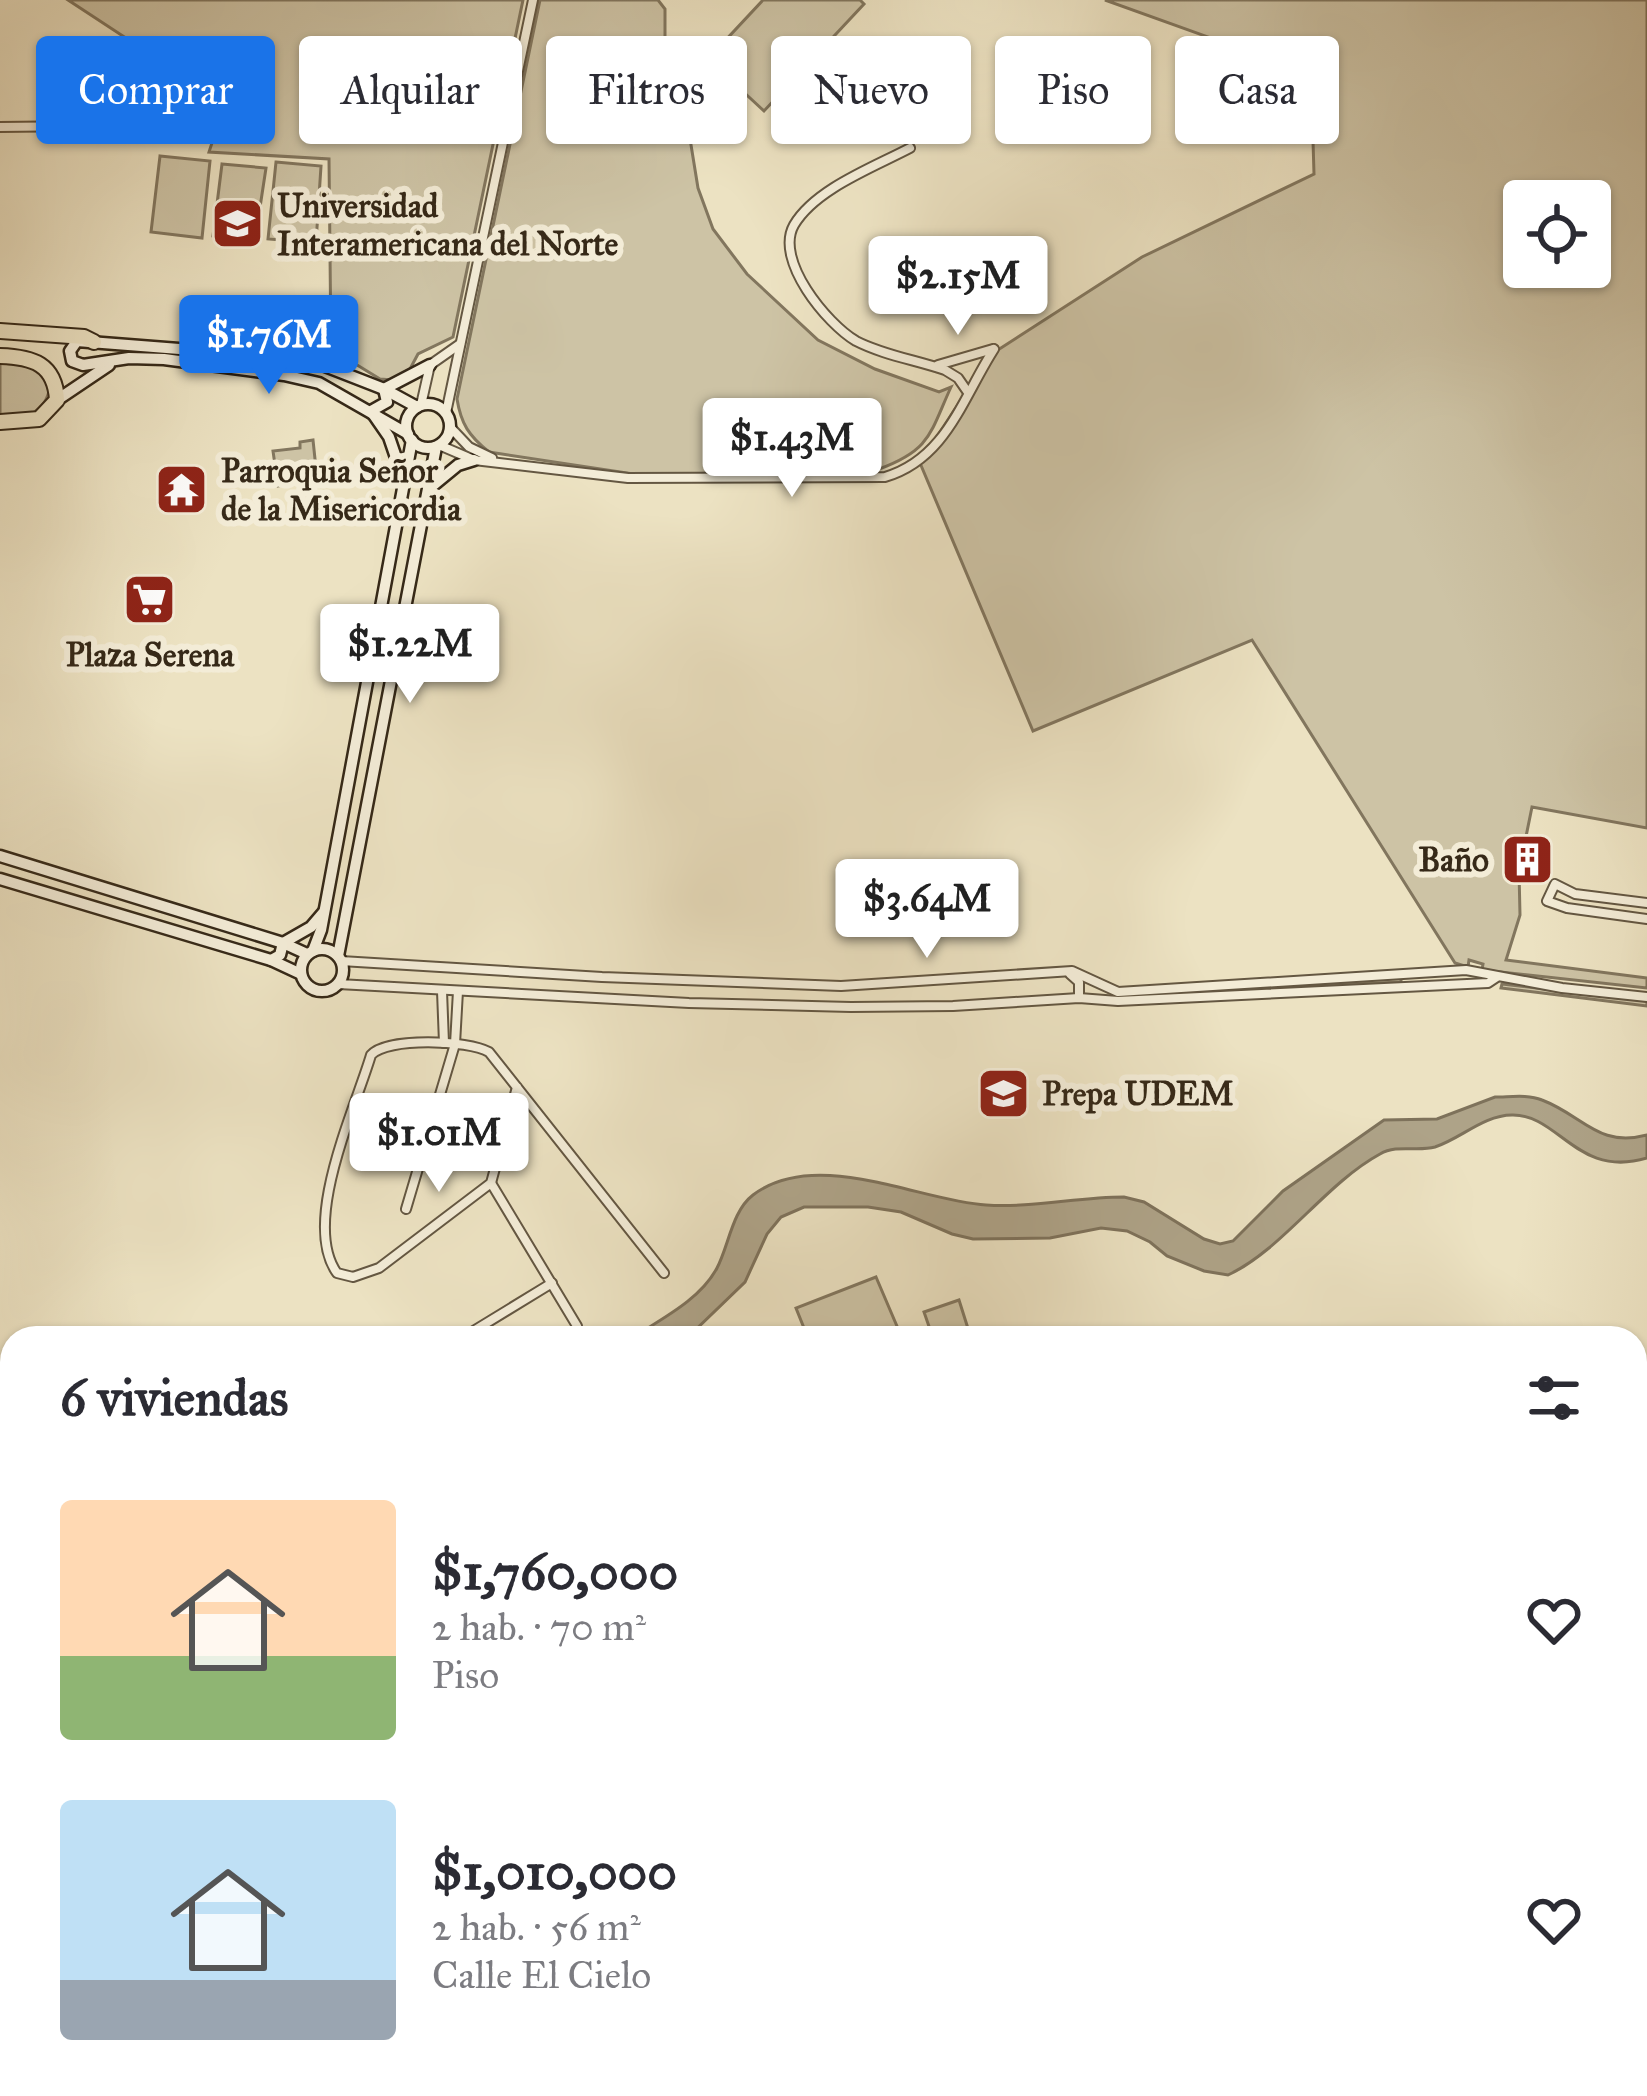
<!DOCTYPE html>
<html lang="es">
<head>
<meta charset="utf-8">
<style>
  body { margin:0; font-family:"IM FELL Great Primer",serif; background:#f7f7f7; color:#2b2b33; height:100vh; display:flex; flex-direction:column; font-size:45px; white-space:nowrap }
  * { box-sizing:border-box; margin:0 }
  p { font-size:39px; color:#7c7c81 }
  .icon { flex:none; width:66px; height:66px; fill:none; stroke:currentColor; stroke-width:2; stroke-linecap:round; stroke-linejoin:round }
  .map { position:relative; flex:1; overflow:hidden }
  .drawer { position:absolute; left:0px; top:1326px; width:1647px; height:771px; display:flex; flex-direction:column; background:#fff; border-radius:36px 36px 0 0; box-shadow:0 3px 9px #0004 }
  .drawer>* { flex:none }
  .hud { position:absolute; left:36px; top:36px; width:1575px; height:108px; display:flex; gap:24px }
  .tools { position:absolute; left:1503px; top:180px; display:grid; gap:24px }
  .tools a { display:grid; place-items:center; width:108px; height:108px; border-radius:12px; background:#fff; box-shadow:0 3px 9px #0004; font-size:60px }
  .price { position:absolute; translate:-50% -102px; padding:0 27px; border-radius:12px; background:#fff; color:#222; font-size:39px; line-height:78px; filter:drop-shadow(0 3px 6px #0008) }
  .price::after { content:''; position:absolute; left:50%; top:72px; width:36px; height:27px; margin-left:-18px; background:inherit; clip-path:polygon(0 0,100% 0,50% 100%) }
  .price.selected { background:#1a73e8; color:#fff }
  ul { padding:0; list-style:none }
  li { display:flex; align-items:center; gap:36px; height:300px; padding:0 60px }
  li span { display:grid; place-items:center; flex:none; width:336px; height:240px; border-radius:12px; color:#555 }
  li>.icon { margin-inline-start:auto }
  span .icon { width:144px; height:144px; fill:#fffc; stroke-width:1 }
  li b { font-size:51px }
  h2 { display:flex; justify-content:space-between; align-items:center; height:144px; padding:0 60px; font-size:51px }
  .chip { padding:0 42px; border-radius:12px; background:#fff; box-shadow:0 3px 9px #0004; font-size:42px; line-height:108px }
  .chip.selected { background:#1a73e8; color:#fff }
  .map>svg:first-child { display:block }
</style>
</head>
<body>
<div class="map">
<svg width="1647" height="2096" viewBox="0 0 1647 2096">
  <rect width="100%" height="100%" fill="#ece2c2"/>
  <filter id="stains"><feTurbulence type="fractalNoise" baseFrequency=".00167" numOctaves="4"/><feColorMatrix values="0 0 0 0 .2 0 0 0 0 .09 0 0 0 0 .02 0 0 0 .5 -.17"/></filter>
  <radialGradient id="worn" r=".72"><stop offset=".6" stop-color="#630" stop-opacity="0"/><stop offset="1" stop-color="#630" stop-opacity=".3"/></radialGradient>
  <g fill="#cdc3a5" stroke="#82765e" stroke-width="3" fill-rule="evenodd">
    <path d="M68,0h455l-70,337 -35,17 -8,15 -17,11 -13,-1 -49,-30 -2,-190 -120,-7 16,-49z"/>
    <path d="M540,0h118l7,9v40l21,65 12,74 15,41 34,45 71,66 57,29 64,23 12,-5c-21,46 -20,63 -72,82l-239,6 -151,-23c-20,-16 -28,-28 -32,-53z"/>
    <path d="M763,0h97l4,4 -100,107 -56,-52z"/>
    <path d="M1105,0h542v828l-115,-21 -13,64 1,44 -14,45 141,18v10l-165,-18 1,-6 -14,-4 -1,7 -13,-4 -203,-323 -219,91 -113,-268 70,-108 152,-98 172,-83 -3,-100zM1524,201h66v66h-66z"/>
    <path d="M160,156l50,5 -8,77 -51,-6z"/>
    <path d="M276,162l45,4 -5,77 -48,-4z"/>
    <path d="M222,164l44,4 -11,72 -42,-4z"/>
    <path d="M0,363l37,3 13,21c-5,28 -25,31 -50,29z"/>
    <path d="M313,440l4,38 -39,8 -5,-35 27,-3v-6z"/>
    <path d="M1401,978v4l-260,11z"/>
    <path d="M1502,984l145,17v5l-146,-18z"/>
    <path d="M876,1277l26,61h-94l-12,-30z"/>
    <path d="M959,1300l12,38h-38l-9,-26z"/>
    <path d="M12,1418v125l-12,-43v-80z"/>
    <path d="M1647,1555v541h-293l-16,-11h297v-509z"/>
  </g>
  <g fill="#aea388" stroke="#7e725b" stroke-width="3">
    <path d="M1495,1097c15,0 33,-3 47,3 42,16 56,48 105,35v23c-70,21 -88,-44 -135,-43 -28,0 -52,24 -77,32 -18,5 -38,-3 -55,7 -55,30 -98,96 -152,121l-24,-4 -37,-15 -17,-14 -23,-11 -26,-3 -51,10 -77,1 -21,-5 -51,-22 -33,-5h-64l-23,10 -14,17 -22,48 -58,56h-55c29,-19 68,-38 85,-70 12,-23 15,-57 36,-73 63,-48 167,6 233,10 46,3 92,-8 138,-8l20,5 60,37 16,5 13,-3 50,-50 101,-71 53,-1z"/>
    <path d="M138,2085h73l-23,11h-60z"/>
    <path d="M606,2085l31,4 46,-4h257l83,6 33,-6h109l53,11h-288l-81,-11 -223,11z"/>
  </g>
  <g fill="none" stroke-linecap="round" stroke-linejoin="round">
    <defs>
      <g id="street">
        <path d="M0,127l171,-2"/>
        <path d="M910,148c-36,19 -95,41 -116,77 -20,35 33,99 62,116 27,14 60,19 89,29l13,8 9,13"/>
        <path d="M938,365l55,-16"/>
        <path d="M421,405l9,-40 30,-21"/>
        <path d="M446,413l87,-413"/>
        <path d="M450,427l19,20 23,11"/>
        <path d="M439,445l35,15 154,18 257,-1c61,-18 77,-78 109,-128"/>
        <path d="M1647,903l-72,-9 -20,-10 -8,17 20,7 80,11"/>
        <path d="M341,961l261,16 239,9 231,-15 46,21 348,-22 96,18 85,9"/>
        <path d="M1070,974l9,8v16"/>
        <path d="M338,984l351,19 162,4 102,-1 126,-8 39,3 370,-18 9,-6"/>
        <path d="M442,991l2,52"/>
        <path d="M517,1087l-26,96 -112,85 -26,9 -16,-4c-36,-50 18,-164 34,-218 16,-18 97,-15 118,-3l175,221"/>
        <path d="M491,1183l86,143"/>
        <path d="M406,1209l49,-165 3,-53"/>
        <path d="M462,1338l90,-55"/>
        <path d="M1635,1482l12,-18"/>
        <path d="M1635,1515l12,-17"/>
      </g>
      <g id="secondary">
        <path d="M57,400l52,-35"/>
        <circle cx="428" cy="426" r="22"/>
        <path d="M408,434l-89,-51 -35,-8 -120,-16 -35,-1 -46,7 -11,-4 -2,-10 7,-10 230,18 77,30 33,18"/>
        <path d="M403,478l-14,-41 -18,-26 16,-9 -3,-13 46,-24"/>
        <path d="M430,488l28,-23 16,-5"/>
        <path d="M0,856l283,87 24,11"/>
        <path d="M0,879l271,81 30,14"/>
        <circle cx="322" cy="970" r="21"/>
        <path d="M313,951l8,-21 91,-490"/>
        <path d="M338,956l98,-509"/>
        <path d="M271,960l9,-5 3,-12 28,-16 12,-14"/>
        <path d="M1310,2085l16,11"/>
        <path d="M346,2096l13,-11"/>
      </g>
      <g id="highway">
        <path d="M0,331l84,6 10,5"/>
        <path d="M0,356c33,1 55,8 57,44l-18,19 -39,3"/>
      </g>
    </defs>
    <use href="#street" stroke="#645742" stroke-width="12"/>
    <use href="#secondary" stroke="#362918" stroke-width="15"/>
    <use href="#highway" stroke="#362918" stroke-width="18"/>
    <use href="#street" stroke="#f3ecd7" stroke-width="8"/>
    <use href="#secondary" stroke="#f3ecd7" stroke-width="10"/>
    <use href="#highway" stroke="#ece2c2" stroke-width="14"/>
  </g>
  <defs>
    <symbol id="university-square" viewBox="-11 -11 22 22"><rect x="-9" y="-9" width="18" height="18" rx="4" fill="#8f2418" stroke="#f3ecd7"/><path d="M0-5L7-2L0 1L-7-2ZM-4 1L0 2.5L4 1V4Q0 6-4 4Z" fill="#fff"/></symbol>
    <symbol id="temple-square" viewBox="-11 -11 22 22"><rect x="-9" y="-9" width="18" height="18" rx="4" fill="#8f2418" stroke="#f3ecd7"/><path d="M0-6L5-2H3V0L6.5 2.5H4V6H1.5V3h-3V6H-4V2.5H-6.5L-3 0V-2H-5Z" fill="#fff"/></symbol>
    <symbol id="supermarket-square" viewBox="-11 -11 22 22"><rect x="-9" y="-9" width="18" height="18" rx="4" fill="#8f2418" stroke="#f3ecd7"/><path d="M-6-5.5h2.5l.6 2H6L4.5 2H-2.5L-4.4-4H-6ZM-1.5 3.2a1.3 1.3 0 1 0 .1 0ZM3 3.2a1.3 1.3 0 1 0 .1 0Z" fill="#fff"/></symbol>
    <symbol id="building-square" viewBox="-11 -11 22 22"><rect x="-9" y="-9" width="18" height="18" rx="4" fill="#8f2418" stroke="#f3ecd7"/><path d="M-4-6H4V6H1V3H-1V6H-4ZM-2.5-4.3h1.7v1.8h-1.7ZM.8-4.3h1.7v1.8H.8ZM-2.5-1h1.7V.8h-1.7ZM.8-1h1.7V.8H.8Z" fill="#fff"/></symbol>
    <symbol id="school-square" viewBox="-11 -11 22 22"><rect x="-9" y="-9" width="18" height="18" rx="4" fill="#8f2418" stroke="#f3ecd7"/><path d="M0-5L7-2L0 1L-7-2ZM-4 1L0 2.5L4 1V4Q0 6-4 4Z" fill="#fff"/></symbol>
  </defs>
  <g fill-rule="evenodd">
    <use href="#university-square" x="208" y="194" width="59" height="59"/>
    <use href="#temple-square" x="152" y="460" width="59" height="59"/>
    <use href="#supermarket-square" x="120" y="570" width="59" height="59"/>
    <use href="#building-square" x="1498" y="830" width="59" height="59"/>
    <use href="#school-square" x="974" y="1064" width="59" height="59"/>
  </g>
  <g text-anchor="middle" stroke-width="12" stroke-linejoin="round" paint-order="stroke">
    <g font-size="33" font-weight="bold" fill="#362918" stroke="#f3ecd7" text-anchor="start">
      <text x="277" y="217">Universidad<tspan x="277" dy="38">Interamericana del Norte</tspan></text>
      <text x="221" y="482">Parroquia Señor<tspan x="221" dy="38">de la Misericordia</tspan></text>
      <text x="150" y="666" text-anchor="middle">Plaza Serena</text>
      <text x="1489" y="871" text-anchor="end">Baño</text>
      <text x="1042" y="1105">Prepa UDEM</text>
    </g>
  </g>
  <rect width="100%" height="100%" filter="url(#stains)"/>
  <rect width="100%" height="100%" fill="url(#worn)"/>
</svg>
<div class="tools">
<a><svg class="icon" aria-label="locate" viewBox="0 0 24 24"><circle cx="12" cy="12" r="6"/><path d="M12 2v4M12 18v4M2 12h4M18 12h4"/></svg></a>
</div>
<b class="price" style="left:958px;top:338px">$2.15M</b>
<b class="price selected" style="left:269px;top:397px">$1.76M</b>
<b class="price" style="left:792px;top:500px">$1.43M</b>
<b class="price" style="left:410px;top:706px">$1.22M</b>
<b class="price" style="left:927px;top:961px">$3.64M</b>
<b class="price" style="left:439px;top:1195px">$1.01M</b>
<div class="hud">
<a class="chip selected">Comprar</a>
<a class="chip">Alquilar</a>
<a class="chip">Filtros</a>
<a class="chip">Nuevo</a>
<a class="chip">Piso</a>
<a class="chip">Casa</a>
</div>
<section class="drawer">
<h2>6 viviendas<svg class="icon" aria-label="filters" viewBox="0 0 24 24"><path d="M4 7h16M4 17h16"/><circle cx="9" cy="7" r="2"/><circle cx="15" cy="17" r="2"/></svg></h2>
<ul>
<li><span style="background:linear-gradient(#ffd9b3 65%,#8fb573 0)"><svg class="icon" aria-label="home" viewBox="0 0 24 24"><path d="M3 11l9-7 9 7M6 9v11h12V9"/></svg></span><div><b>$1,760,000</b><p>2 hab. · 70 m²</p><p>Piso</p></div><svg class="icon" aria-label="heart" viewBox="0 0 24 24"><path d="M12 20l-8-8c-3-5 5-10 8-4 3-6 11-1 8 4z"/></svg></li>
<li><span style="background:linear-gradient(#bfe0f5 75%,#9aa5b1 0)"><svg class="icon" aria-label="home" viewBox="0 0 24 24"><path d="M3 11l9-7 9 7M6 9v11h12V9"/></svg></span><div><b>$1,010,000</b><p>2 hab. · 56 m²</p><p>Calle El Cielo</p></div><svg class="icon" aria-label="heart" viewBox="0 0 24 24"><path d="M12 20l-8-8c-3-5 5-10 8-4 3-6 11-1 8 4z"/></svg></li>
</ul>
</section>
</div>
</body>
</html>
